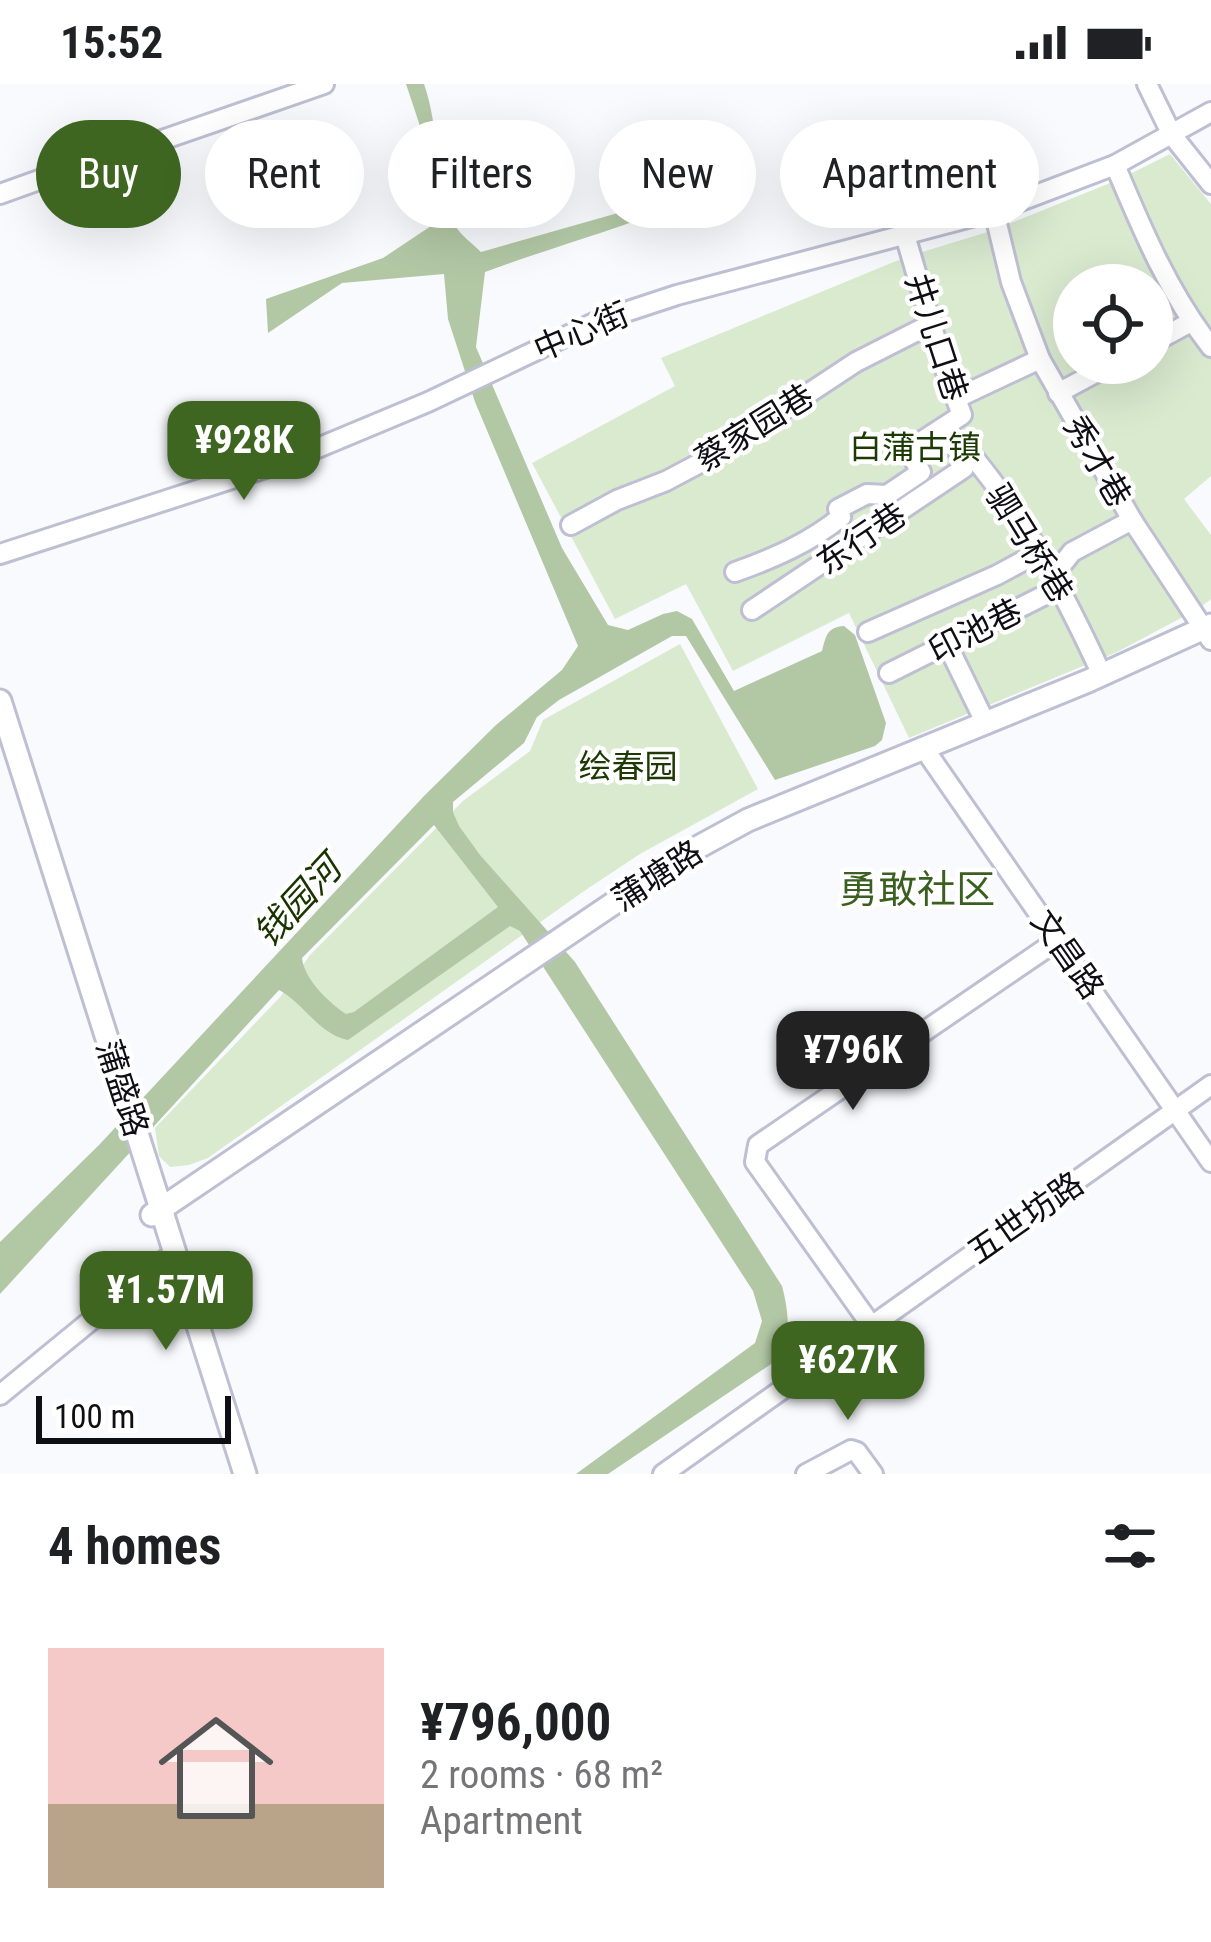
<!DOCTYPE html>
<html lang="en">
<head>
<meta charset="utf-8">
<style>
  body { margin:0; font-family:"Roboto Condensed","Noto Sans SC",sans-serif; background:#f6f6f6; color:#202124; height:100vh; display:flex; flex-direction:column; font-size:45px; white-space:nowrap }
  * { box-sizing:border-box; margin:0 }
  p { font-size:39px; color:#757577 }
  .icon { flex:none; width:66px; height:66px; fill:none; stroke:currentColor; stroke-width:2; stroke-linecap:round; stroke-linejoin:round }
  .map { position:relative; height:1390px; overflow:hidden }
  .panel { display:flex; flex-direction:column; background:#fff; flex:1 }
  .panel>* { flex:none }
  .top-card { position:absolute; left:36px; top:36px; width:1140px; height:108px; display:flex; gap:24px }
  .controls { position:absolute; left:1053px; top:180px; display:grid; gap:24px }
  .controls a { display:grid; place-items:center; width:120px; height:120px; border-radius:50%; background:#fff; box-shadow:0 12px 48px #0002; font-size:60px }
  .scale { position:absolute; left:36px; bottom:30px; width:195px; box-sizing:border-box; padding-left:12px; border:6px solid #0e0e14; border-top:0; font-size:33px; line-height:42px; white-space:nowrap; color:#0e0e14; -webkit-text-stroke:9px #fff; paint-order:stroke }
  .price { position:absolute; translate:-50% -102px; padding:0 27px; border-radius:24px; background:#3e6621; color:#fff; font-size:39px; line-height:78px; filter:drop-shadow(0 3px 6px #0008) }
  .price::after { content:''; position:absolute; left:50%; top:72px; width:36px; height:27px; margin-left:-18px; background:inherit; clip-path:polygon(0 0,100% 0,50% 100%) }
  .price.selected { background:#222; color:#fff }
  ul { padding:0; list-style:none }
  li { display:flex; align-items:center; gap:36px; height:300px; padding:0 48px }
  li span { display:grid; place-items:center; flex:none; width:336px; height:240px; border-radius:0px; color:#555 }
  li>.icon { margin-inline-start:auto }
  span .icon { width:144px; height:144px; fill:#fffc; stroke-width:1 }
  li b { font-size:51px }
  h2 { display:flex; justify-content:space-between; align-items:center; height:144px; padding:0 48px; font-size:51px }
  .tag { padding:0 42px; border-radius:54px; background:#fff; box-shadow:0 12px 48px #0002; font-size:42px; line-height:108px }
  .tag.selected { background:#3e6621; color:#fff }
  .status { display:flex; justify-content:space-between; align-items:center; height:84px; padding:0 60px; background:#fff; direction:ltr }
  .status svg { height:33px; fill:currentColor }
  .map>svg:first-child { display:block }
</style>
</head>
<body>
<div class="status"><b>15:52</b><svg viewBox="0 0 49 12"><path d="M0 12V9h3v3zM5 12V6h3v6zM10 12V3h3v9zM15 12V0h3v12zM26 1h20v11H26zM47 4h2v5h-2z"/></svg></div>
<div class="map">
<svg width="1211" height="1390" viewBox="0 0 1211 1390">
  <rect width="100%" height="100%" fill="#f9fafe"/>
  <g fill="#d9eacf" fill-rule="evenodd">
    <path d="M1170,70l41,50v272l-27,23 27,36v64l-13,10 -81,43 -208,86 -60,-125 -116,58 -47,-87 -71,35 -83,-156 143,-77 -14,-28 245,-101 88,-27 126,-51zM1074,201h78v78h-78z"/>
    <path d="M680,560l78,145 -118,65 -53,35 -379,269 -19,7 -19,2 -11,-11 -4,-28 126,-132 29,-41 153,-154 67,-50 13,-31z"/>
  </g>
  <path fill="#b2c8a5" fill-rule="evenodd" d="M406,0h18c16,45 10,97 31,141 5,10 18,19 26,27l172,-49 24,2c-63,26 -128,43 -192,67l-9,75 86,201 46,77 20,5 35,-16 14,-3 15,8 42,72 88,-40c4,-15 5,-24 22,-25l11,9 31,88 -4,17 -7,6 -100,34 -89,-144h-14l-113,64 -22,17 -13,26 -71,59v10l6,14 21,29 95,107 207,324c6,23 10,50 -2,72l-172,116h-32l179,-131 7,-22 -9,-30 -233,-360 -10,-5 -162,114c-30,-6 -43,-36 -69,-50l-279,304v-52l99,-97 325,-349 72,-71 66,-55 16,-24 -103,-244 -27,-83 -4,-45 -102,9 -74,50 -2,-34 117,-41 48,-32 -12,-103zM434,741l64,82 -144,105 -8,2c-17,-11 -42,-35 -44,-56z"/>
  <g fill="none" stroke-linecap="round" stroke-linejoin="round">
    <defs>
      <g id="minor">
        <path d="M1147,0l25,51 39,49"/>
        <path d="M1115,81c27,64 53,127 96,182"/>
        <path d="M0,110l117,-42 19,-3 188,-65"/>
        <path d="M994,127l17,71 29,77 92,161 79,120"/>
        <path d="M1152,259l39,-21"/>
        <path d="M1058,309l56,-30"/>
        <path d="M957,314l83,-39"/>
        <path d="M943,346l22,32 10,-3c53,65 92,140 127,216"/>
        <path d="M571,441l46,-25 49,-19 49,-26 141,-93 77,-39"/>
        <path d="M0,470l284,-92 144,-60 170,-81 79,-26 317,-84 121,-46 96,-53"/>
        <path d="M735,488c39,-14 74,-29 106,-55l-3,-8 29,-15 20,1 34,-23 -13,-22 54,-35 -19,-51 -38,-129"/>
        <path d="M1053,492l19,-24 60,-32"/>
        <path d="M752,526l212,-142 1,-6"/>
        <path d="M868,548l129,-57 41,-22"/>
        <path d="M947,560l39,80"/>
        <path d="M889,589l172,-86"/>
        <path d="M923,663l288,415"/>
        <path d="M871,1241l-116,-163 3,-17 300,-205"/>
        <path d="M0,1311l166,-136"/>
        <path d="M663,1390l548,-389"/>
        <path d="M806,1390l45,-24 6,2 16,22"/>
      </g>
      <g id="major">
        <path d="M0,617l245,773"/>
        <path d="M152,1131l539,-364 57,-31 340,-139 123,-56"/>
      </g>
    </defs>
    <use href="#minor" stroke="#bebfd2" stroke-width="24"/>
    <use href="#major" stroke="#bebfd2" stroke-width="27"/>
    <use href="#minor" stroke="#fff" stroke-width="18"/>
    <use href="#major" stroke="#fff" stroke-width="21"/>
  </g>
  <g text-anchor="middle" stroke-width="9" stroke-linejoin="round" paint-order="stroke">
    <g font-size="33" fill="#0e0e14" stroke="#fff">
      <text transform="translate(581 247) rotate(-23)" y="12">中心街</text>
      <text transform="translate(937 253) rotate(72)" y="12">井儿口巷</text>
      <text transform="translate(754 343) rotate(-32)" y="12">蔡家园巷</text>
      <text transform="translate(1098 377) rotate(60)" y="12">秀才巷</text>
      <text transform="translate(861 454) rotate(-34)" y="12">东行巷</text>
      <text transform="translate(1030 459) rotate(58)" y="12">驷马桥巷</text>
      <text transform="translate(975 546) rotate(-27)" y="12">印池巷</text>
      <text transform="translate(657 791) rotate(-33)" y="12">蒲塘路</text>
      <text transform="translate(1068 870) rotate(55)" y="12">文昌路</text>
      <text transform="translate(123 1004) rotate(72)" y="12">蒲盛路</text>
      <text transform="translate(1025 1133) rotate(-35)" y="12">五世坊路</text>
    </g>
    <g font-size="33" fill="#1d3904" stroke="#fff">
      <text x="915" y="375">白蒲古镇</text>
      <text x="628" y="694">绘春园</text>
    </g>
    <g font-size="36" font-style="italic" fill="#193400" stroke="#fff">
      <text transform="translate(297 817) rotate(-47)" y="13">钱园河</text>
    </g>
    <g font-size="39" fill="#3b5f21" stroke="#fff">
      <text x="917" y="819">勇敢社区</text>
    </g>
  </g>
</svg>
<div class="controls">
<a><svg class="icon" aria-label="locate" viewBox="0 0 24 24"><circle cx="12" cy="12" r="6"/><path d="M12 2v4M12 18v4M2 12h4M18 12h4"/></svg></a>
</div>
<div class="scale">100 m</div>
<b class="price" style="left:244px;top:419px">¥928K</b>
<b class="price selected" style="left:853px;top:1029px">¥796K</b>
<b class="price" style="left:166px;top:1269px">¥1.57M</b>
<b class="price" style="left:848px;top:1339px">¥627K</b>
<div class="top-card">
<a class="tag selected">Buy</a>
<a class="tag">Rent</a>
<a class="tag">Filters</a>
<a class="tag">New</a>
<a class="tag">Apartment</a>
</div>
</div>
<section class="panel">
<h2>4 homes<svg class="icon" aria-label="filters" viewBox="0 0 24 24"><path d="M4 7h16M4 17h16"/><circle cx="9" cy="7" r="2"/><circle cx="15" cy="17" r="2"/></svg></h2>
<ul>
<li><span style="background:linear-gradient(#f6c9c9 65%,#b9a48a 0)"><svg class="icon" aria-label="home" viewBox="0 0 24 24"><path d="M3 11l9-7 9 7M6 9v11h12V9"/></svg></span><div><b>¥796,000</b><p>2 rooms · 68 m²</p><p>Apartment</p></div></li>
</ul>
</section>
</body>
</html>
